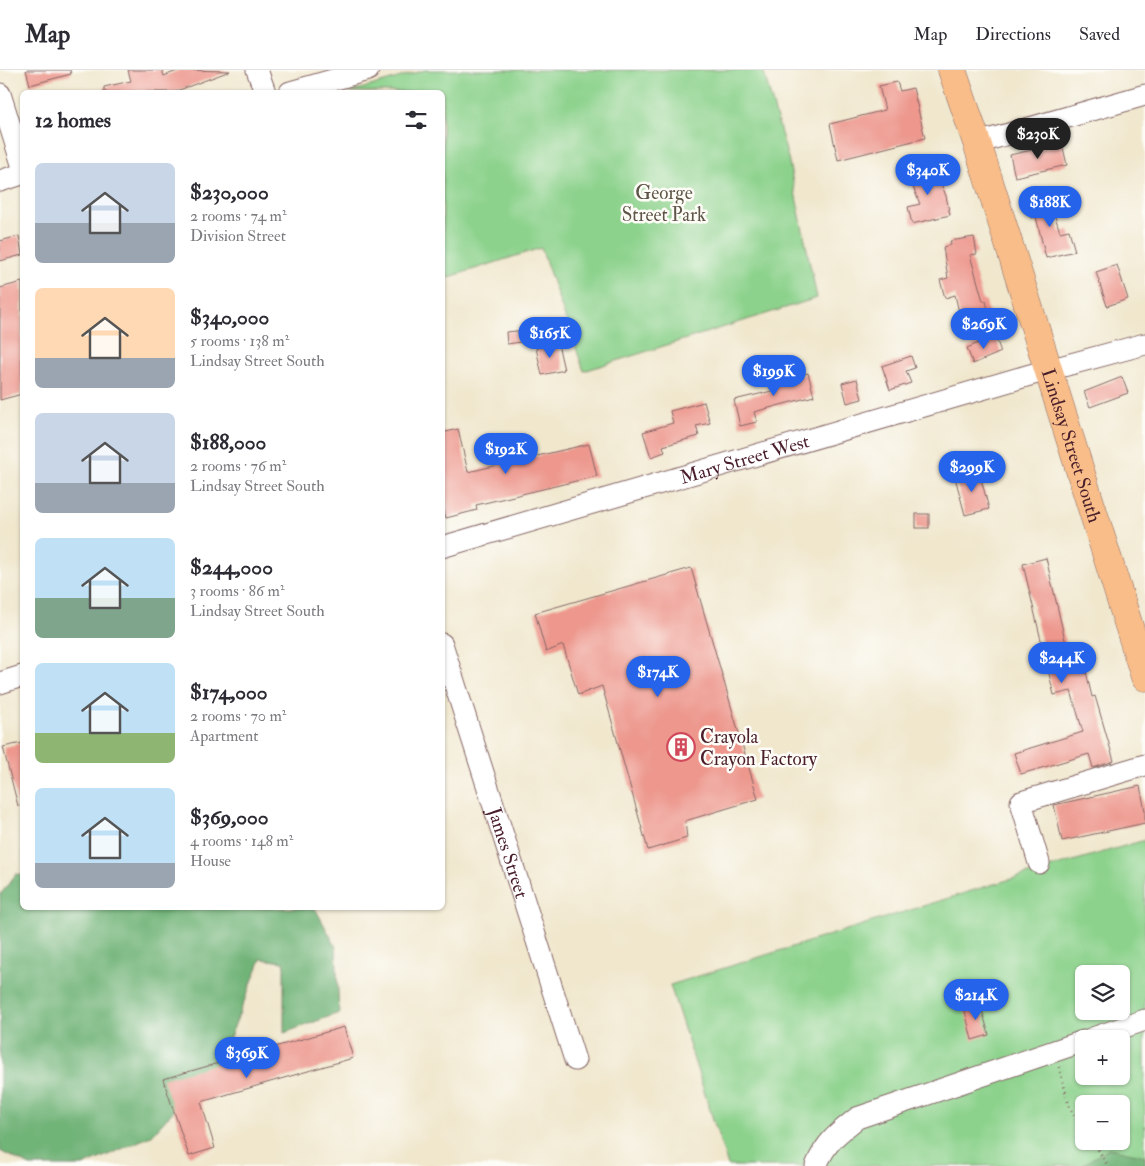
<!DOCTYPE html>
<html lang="en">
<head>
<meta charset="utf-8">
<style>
  body { margin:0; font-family:"IM FELL Double Pica",serif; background:#f7f7f7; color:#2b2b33; height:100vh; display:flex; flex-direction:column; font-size:19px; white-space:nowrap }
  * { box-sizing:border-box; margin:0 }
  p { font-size:16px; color:#7c7c81 }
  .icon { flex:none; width:28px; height:28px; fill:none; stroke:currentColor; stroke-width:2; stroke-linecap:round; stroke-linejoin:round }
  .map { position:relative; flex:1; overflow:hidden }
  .sheet { position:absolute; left:20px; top:20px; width:425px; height:820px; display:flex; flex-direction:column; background:#fff; border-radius:8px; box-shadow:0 1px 4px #0004 }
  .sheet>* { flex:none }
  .tools { position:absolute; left:1075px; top:895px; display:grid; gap:10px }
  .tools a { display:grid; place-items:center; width:55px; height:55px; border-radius:8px; background:#fff; box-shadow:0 1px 4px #0004; font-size:25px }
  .price { position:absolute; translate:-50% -42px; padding:0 11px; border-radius:18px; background:#2563eb; color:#fff; font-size:16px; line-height:32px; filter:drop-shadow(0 1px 2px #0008) }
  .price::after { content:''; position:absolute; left:50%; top:30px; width:15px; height:11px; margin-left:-8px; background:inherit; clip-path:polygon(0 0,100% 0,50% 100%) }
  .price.active { background:#222; color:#fff }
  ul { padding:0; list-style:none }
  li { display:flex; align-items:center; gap:15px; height:125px; padding:0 15px }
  li span { display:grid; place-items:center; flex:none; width:140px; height:100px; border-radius:8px; color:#555 }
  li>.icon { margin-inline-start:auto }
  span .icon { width:60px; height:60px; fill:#fffc; stroke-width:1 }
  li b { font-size:21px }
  h2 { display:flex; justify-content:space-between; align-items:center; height:60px; padding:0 15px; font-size:21px }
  header { display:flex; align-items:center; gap:30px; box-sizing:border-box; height:70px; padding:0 25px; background:#fff; border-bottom:1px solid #e1e1e2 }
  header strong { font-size:24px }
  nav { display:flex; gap:28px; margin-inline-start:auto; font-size:18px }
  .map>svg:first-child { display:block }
</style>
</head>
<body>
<header>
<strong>Map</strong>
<nav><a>Map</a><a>Directions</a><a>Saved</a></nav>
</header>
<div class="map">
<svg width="1145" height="1096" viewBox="0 0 1145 1096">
  <rect width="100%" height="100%" fill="#fdfcf7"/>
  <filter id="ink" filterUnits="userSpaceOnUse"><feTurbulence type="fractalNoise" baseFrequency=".02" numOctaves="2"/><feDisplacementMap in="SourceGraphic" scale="10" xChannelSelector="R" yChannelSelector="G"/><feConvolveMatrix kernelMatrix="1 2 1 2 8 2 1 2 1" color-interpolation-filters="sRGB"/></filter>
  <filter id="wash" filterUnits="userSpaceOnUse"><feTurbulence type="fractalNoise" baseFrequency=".0096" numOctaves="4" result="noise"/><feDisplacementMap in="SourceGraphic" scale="20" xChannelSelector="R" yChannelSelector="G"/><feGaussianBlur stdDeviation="1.12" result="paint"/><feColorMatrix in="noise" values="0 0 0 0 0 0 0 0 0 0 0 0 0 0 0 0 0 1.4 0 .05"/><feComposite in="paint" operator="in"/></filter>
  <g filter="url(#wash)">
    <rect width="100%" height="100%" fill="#f0e7cd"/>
    <g fill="#8cd28c" stroke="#6b785c" fill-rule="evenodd">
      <path d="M425,0h338l25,88 29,140 -233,73 -43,-123 -98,31 -1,-187h-92z"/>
      <path d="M1145,770v326h-417l-58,-181 314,-98zM1084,904h37v37h-37zM1084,969h37v37h-37zM1084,1034h37v37h-37z"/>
    </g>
    <g fill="#71b478" stroke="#5e6a52">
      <path d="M16,804l6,1v33h293l21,39 3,66 -55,20v-71l-23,-3 -39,98 -71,79 -68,30h-53l-30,-15v-256z"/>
      <path d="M1109,1078l36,8v10h-64z"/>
    </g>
    <g id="blocks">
      <g fill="#ed978d">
        <path d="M26,0h44l1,4 -41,11z"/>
        <path d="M128,0h34l2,6 16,-6 50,1 -56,21h-70v-5l27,-6z"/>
        <path d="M897,12l3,9 13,-3 12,50 -87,22 -8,-36 55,-14 -6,-24z"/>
        <path d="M1062,73l5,22 -52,12 -5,-22z"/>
        <path d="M934,95l12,31 4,19 -38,9 -4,-17 12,-3 -12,-29z"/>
        <path d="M1048,125l12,37 9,-2 6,21 -29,7 -10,-41 -4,1 -5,-17z"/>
        <path d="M19,166l3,19 -22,6v-20z"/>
        <path d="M974,167l3,17 -7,1 13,46h3l4,17 -28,7 -7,-30 -10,3 -5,-18 8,-2 -5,-31 8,-2 -1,-4z"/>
        <path d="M1117,195l11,34 -21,7 -11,-34z"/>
        <path d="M22,212v112l-22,6v-112z"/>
        <path d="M527,260l1,11 -21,3 -1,-12z"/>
        <path d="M995,266l6,16 -28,12 -6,-16z"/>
        <path d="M558,274l6,26 -22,5 -6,-27z"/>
        <path d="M911,286l4,12 -9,3 5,12 -21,7 -8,-24z"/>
        <path d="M808,303l6,23 -60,16 3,10 -17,4 -6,-26 38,-9 -3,-8z"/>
        <path d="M1122,307l6,16 -38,14 -6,-15z"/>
        <path d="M857,309l5,20 -15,4 -5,-20z"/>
        <path d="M704,332l6,21 -14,3 3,10 -36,10 2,6 -14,5 -8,-25 30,-9 -3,-12z"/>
        <path d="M458,359l10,43 121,-28 8,32 -121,29 1,5 -31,8 -4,-14v-71z"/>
        <path d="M979,401l10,38 -24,6 -10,-38z"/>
        <rect x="916" y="444" width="13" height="14"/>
        <path d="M1046,488l26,112 13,-3 7,30 3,-1 19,65 -21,7 -4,-14 -68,20 -7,-21 69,-21 -12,-41 -17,4 -31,-131z"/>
        <path d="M691,498l67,231 -73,22 2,17 -39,12 -46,-164 -24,9 -15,-50 -17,7 -11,-39z"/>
        <path d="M22,673v62l-4,1 -15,-59z"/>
        <path d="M1140,716l5,25v12l-83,18 -8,-36z"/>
        <path d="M980,933l9,32 -17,5 -8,-33z"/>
        <path d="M344,957l9,31 -152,44 14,46 -26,8 -26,-77z"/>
      </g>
    </g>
  </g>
  <g filter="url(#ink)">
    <use href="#blocks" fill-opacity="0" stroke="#846564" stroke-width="1"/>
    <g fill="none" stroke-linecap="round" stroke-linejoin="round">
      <defs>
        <g id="minor">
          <path d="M257,0l8,22"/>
          <path d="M290,22l78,-22"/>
          <path d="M0,24l22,70"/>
          <path d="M977,73l168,-48"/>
          <path d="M0,111l22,-7"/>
          <path id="s1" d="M442,477l588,-172 115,-31"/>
          <path id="s2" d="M442,574l133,416"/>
          <path d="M0,613l22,-7"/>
          <path d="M1039,793l-18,-61 124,-37"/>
          <path d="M1090,969l55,-19"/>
          <path d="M816,1096c10,-24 21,-32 41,-48l227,-77"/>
        </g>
        <g id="major">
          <path id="s3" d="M952,0l25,73 168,534"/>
        </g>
      </defs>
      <use href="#minor" stroke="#846564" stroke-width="23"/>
      <use href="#major" stroke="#846564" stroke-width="29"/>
      <g stroke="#846564" stroke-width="3" stroke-dasharray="1 4" stroke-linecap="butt">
        <path d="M1059,997l11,42 14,19"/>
        <path d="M1093,1071l15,25"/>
      </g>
      <use href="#minor" stroke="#fff" stroke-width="21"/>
      <use href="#major" stroke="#f8bd89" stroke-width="28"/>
    </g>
  </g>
  <defs>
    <symbol id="building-ring" viewBox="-11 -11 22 22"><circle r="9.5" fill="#fdfcf7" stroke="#d1495b" stroke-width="1.5"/><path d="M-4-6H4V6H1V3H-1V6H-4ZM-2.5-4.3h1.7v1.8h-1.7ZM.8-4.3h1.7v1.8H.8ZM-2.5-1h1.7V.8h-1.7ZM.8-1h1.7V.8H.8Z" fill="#d1495b"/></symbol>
  </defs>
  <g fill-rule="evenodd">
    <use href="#building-ring" x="665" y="661" width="32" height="32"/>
  </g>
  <g text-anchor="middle" stroke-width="5" stroke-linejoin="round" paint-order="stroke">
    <g font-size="19" fill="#5e5548" stroke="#fdfcf7">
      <text x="664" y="129">George<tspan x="664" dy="22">Street Park</tspan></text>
    </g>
    <g font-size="19" fill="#4a1f2b" stroke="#fdfcf7">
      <text dy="7" stroke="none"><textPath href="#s3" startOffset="394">Lindsay Street South</textPath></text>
      <text dy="7" stroke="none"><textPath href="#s1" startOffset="315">Mary Street West</textPath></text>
      <text dy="7" stroke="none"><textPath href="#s2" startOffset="219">James Street</textPath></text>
    </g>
    <g font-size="19" fill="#4a1f2b" stroke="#fdfcf7" text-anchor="start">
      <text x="700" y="673">Crayola<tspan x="700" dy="22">Crayon Factory</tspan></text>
    </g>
  </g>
</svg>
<div class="tools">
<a><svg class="icon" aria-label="layers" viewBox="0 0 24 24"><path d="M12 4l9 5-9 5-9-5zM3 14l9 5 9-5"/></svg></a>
<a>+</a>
<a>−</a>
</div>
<b class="price active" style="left:1038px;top:90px">$230K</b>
<b class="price" style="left:928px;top:126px">$340K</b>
<b class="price" style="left:1050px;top:158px">$188K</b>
<b class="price" style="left:984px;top:280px">$269K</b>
<b class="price" style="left:550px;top:289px">$165K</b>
<b class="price" style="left:774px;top:327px">$199K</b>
<b class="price" style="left:506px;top:405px">$192K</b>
<b class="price" style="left:972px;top:423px">$299K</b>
<b class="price" style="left:1062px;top:614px">$244K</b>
<b class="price" style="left:658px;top:628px">$174K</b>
<b class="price" style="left:976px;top:951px">$214K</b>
<b class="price" style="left:247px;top:1009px">$369K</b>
<section class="sheet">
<h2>12 homes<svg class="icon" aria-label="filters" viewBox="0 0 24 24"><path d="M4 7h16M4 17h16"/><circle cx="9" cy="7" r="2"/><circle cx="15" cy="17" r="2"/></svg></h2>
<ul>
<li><span style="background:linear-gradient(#c9d6e8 60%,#9aa5b1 0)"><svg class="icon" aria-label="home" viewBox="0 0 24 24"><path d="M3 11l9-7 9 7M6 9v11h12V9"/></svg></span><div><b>$230,000</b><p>2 rooms · 74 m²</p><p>Division Street</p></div></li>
<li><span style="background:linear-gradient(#ffd9b3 70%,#9aa5b1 0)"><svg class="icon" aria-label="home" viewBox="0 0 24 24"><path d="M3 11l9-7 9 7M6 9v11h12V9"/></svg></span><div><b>$340,000</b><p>5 rooms · 138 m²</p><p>Lindsay Street South</p></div></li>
<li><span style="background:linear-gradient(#c9d6e8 70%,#9aa5b1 0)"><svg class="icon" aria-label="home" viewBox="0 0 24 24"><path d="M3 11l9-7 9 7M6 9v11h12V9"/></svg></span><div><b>$188,000</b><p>2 rooms · 76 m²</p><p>Lindsay Street South</p></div></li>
<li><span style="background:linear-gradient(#bfe0f5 60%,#7fa58c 0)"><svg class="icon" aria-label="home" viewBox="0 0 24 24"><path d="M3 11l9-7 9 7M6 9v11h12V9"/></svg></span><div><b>$244,000</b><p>3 rooms · 86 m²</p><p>Lindsay Street South</p></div></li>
<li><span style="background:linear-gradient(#bfe0f5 70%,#8fb573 0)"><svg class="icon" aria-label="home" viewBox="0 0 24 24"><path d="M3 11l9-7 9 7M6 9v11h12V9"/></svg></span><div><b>$174,000</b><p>2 rooms · 70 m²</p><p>Apartment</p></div></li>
<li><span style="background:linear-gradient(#bfe0f5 75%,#9aa5b1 0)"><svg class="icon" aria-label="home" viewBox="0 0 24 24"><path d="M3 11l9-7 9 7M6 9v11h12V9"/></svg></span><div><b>$369,000</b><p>4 rooms · 148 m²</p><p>House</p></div></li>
</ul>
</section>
</div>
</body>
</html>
